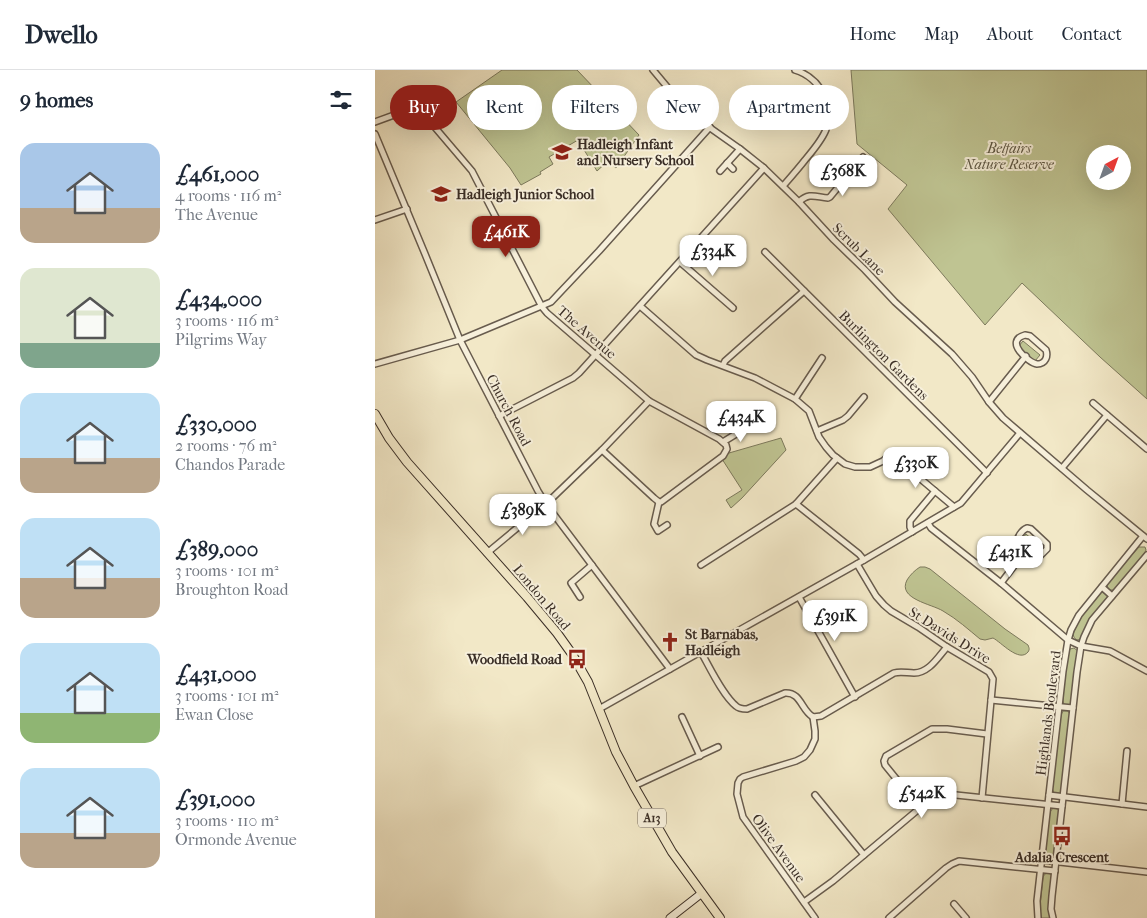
<!DOCTYPE html>
<html lang="en">
<head>
<meta charset="utf-8">
<style>
  body { margin:0; font-family:"IM FELL French Canon",serif; background:#f6f6f7; color:#1f2937; height:100vh; display:flex; flex-direction:column; font-size:19px; white-space:nowrap }
  * { box-sizing:border-box; margin:0 }
  p { font-size:16px; color:#747a83 }
  .icon { flex:none; width:28px; height:28px; fill:none; stroke:currentColor; stroke-width:2; stroke-linecap:round; stroke-linejoin:round }
  .map { position:relative; flex:1; overflow:hidden }
  .drawer { display:flex; flex-direction:column; background:#fff; width:375px }
  .drawer>* { flex:none }
  .hud { position:absolute; left:15px; top:15px; width:475px; height:45px; display:flex; gap:10px }
  .needle { width:32px; rotate:41deg }
  .fabs { position:absolute; left:711px; top:75px; display:grid; gap:10px }
  .fabs a { display:grid; place-items:center; width:45px; height:45px; border-radius:50%; background:#fff; box-shadow:0 5px 20px #0002; font-size:25px }
  .price { position:absolute; translate:-50% -42px; padding:0 11px; border-radius:10px; background:#fff; color:#222; font-size:16px; line-height:32px; filter:drop-shadow(0 1px 2px #0008) }
  .price::after { content:''; position:absolute; left:50%; top:30px; width:15px; height:11px; margin-left:-8px; background:inherit; clip-path:polygon(0 0,100% 0,50% 100%) }
  .price.active { background:#8f2418; color:#fff }
  ul { padding:0; list-style:none }
  li { display:flex; align-items:center; gap:15px; height:125px; padding:0 20px }
  li span { display:grid; place-items:center; flex:none; width:140px; height:100px; border-radius:15px; color:#555 }
  li>.icon { margin-inline-start:auto }
  span .icon { width:60px; height:60px; fill:#fffc; stroke-width:1 }
  li b { font-size:21px }
  h2 { display:flex; justify-content:space-between; align-items:center; height:60px; padding:0 20px; font-size:21px }
  .tag { padding:0 18px; border-radius:22px; background:#fff; box-shadow:0 5px 20px #0002; font-size:18px; line-height:45px }
  .tag.active { background:#8f2418; color:#fff }
  header { display:flex; align-items:center; gap:30px; box-sizing:border-box; height:70px; padding:0 25px; background:#fff; border-bottom:1px solid #e0e1e3 }
  header strong { font-size:24px }
  nav { display:flex; gap:28px; margin-inline-start:auto; font-size:18px }
  main { display:flex; flex:1; min-height:0 }
  .map>svg:first-child { display:block }
</style>
</head>
<body>
<header>
<strong>Dwello</strong>
<nav><a>Home</a><a>Map</a><a>About</a><a>Contact</a></nav>
</header>
<main>
<section class="drawer">
<h2>9 homes<svg class="icon" aria-label="filters" viewBox="0 0 24 24"><path d="M4 7h16M4 17h16"/><circle cx="9" cy="7" r="2"/><circle cx="15" cy="17" r="2"/></svg></h2>
<ul>
<li><span style="background:linear-gradient(#a9c7e8 65%,#b9a48a 0)"><svg class="icon" aria-label="home" viewBox="0 0 24 24"><path d="M3 11l9-7 9 7M6 9v11h12V9"/></svg></span><div><b>£461,000</b><p>4 rooms · 116 m²</p><p>The Avenue</p></div></li>
<li><span style="background:linear-gradient(#dfe7d0 75%,#7fa58c 0)"><svg class="icon" aria-label="home" viewBox="0 0 24 24"><path d="M3 11l9-7 9 7M6 9v11h12V9"/></svg></span><div><b>£434,000</b><p>3 rooms · 116 m²</p><p>Pilgrims Way</p></div></li>
<li><span style="background:linear-gradient(#bfe0f5 65%,#b9a48a 0)"><svg class="icon" aria-label="home" viewBox="0 0 24 24"><path d="M3 11l9-7 9 7M6 9v11h12V9"/></svg></span><div><b>£330,000</b><p>2 rooms · 76 m²</p><p>Chandos Parade</p></div></li>
<li><span style="background:linear-gradient(#bfe0f5 60%,#b9a48a 0)"><svg class="icon" aria-label="home" viewBox="0 0 24 24"><path d="M3 11l9-7 9 7M6 9v11h12V9"/></svg></span><div><b>£389,000</b><p>3 rooms · 101 m²</p><p>Broughton Road</p></div></li>
<li><span style="background:linear-gradient(#bfe0f5 70%,#8fb573 0)"><svg class="icon" aria-label="home" viewBox="0 0 24 24"><path d="M3 11l9-7 9 7M6 9v11h12V9"/></svg></span><div><b>£431,000</b><p>3 rooms · 101 m²</p><p>Ewan Close</p></div></li>
<li><span style="background:linear-gradient(#bfe0f5 65%,#b9a48a 0)"><svg class="icon" aria-label="home" viewBox="0 0 24 24"><path d="M3 11l9-7 9 7M6 9v11h12V9"/></svg></span><div><b>£391,000</b><p>3 rooms · 110 m²</p><p>Ormonde Avenue</p></div></li>
</ul>
</section>
<div class="map">
<svg width="772" height="848" viewBox="0 0 772 848">
  <rect width="100%" height="100%" fill="#f2e8c7"/>
  <filter id="stains"><feTurbulence type="fractalNoise" baseFrequency=".004" numOctaves="4"/><feColorMatrix values="0 0 0 0 .2 0 0 0 0 .09 0 0 0 0 .02 0 0 0 .5 -.17"/></filter>
  <radialGradient id="worn" r=".72"><stop offset=".6" stop-color="#630" stop-opacity="0"/><stop offset="1" stop-color="#630" stop-opacity=".3"/></radialGradient>
  <g fill="#bfc492" stroke="#7c795c" fill-rule="evenodd">
    <path d="M127,0h75l62,65 -23,33 -8,-7 -11,10 -19,-31 -29,17 4,7 -13,8 1,2 -20,11 -11,-17 -54,-66z"/>
    <path d="M476,0h296v329l-47,-42 -78,-74 -37,42 -97,-116 19,-24 -50,-41zM720,84h28v27h-28z"/>
    <path d="M648,271l17,14 -5,6 -17,-14z"/>
    <path d="M406,368l5,12 -44,48 -11,10 -5,-8 16,-10 -20,-31 7,-6z"/>
    <path d="M651,464l14,12 -5,5 -14,-11z"/>
    <path d="M764,477h6l1,3 -2,4 -30,36h-6l-1,-7z"/>
    <path d="M545,497h5l5,2 75,60 23,16c1,3 2,4 0,7 -9,11 -27,-10 -35,-14l-8,2 -5,-1c-11,-9 -23,-20 -37,-28 -11,-7 -46,-12 -36,-31 3,-5 8,-10 13,-13z"/>
    <path d="M727,522h4l2,4 -12,15 -15,27 -3,2c-4,-1 -4,-3 -5,-6l8,-18 18,-23z"/>
    <path d="M699,578l4,3 -6,52 -3,3 -5,-1 -1,-4c1,-17 1,-37 7,-52z"/>
    <path d="M688,641h5l3,5 -8,75 -4,3 -5,-1 -2,-5 9,-73z"/>
    <path d="M678,738l5,1 2,4 -5,44 -2,2 -6,-1 -2,-3 5,-43z"/>
    <path d="M672,803l4,1 2,3 -2,41h-10l-1,-12 3,-29 2,-3z"/>
  </g>
  <g fill="none" stroke-linecap="round" stroke-linejoin="round">
    <defs>
      <g id="street">
        <path d="M278,0l36,43 51,36 24,19 35,34 35,38 31,30 30,32 57,52 20,23 17,25 14,16 84,72 60,49"/>
        <path d="M0,52l41,-15 5,4 51,60 70,136 5,6 102,88 70,38 7,6 1,4 -4,7 -62,46h-2l-5,-4 -52,-48"/>
        <path d="M0,64l50,120 35,86 78,151 8,13 124,165"/>
        <path d="M352,93l6,6"/>
        <path d="M345,101l20,-22"/>
        <path d="M408,116c7,-8 15,-17 22,-26 17,-20 32,-38 19,-65 -6,-12 -16,-21 -29,-25"/>
        <path d="M424,132c10,-10 17,-5 29,-4l2,-1 33,-40"/>
        <path d="M0,150l32,-11"/>
        <path d="M390,182l222,221"/>
        <path d="M305,192l53,46"/>
        <path d="M265,236l56,49 11,5 48,18 40,21 14,12 10,26 7,10 7,8 12,9 10,3h15l13,-6 8,-7 63,53"/>
        <path d="M650,265l5,1 16,14c2,6 0,14 -9,14 -8,-1 -34,-23 -12,-29z"/>
        <path d="M0,294l85,-24 91,-38 48,-51 111,-124"/>
        <path d="M348,295l2,-4 79,-70"/>
        <path d="M420,329l27,-41"/>
        <path d="M614,332l37,-46"/>
        <path d="M718,333l54,46"/>
        <path d="M124,346l74,-38 6,-5 185,-205"/>
        <path d="M442,361l26,-11 5,-4 16,-19"/>
        <path d="M348,372l26,-16"/>
        <path d="M687,398l45,-53"/>
        <path d="M284,432l-5,22 4,7 9,-6"/>
        <path d="M421,434l63,50 5,6"/>
        <path d="M553,453l3,5 70,55 67,57 13,6 29,5 37,20"/>
        <path d="M652,458l4,1 16,15v5l-9,9 -4,-1 -17,-14c0,-6 5,-13 10,-15z"/>
        <path d="M537,462l-2,-5v-6l25,-30"/>
        <path d="M112,483l59,-49 56,-54 47,-49"/>
        <path d="M482,494l19,32 8,9 7,6 27,16 29,20 42,25 4,7 -11,119"/>
        <path d="M326,495l95,-61 41,-46"/>
        <path d="M626,513l25,-33"/>
        <path d="M727,517l10,9"/>
        <path d="M205,527l-9,-14 21,-18"/>
        <path d="M424,527l56,100"/>
        <path d="M326,582c8,14 22,44 35,54 3,3 7,3 11,3l38,-16c16,-1 16,17 28,24"/>
        <path d="M616,630l82,8"/>
        <path d="M224,639l265,-149 97,-57 59,-70"/>
        <path d="M307,647l18,39"/>
        <path d="M438,647l2,14v8l-5,11 -6,7 -8,4 -53,16 -3,2 -2,4 -1,11 6,23 72,101"/>
        <path d="M438,647l8,-1 73,-43c7,-2 13,0 20,0 15,0 24,-16 33,-26"/>
        <path d="M259,716l84,-39"/>
        <path d="M440,725l49,60"/>
        <path d="M674,725l98,12"/>
        <path d="M747,734l5,-53"/>
        <path d="M545,738l-35,-43 -1,-4 2,-5 46,-27h15l40,5"/>
        <path d="M667,790l105,12"/>
        <path d="M429,832l29,-21 87,-73 18,-14 18,1 106,11"/>
        <path d="M579,834l12,14"/>
        <path d="M514,848l57,-50 6,-4 7,-3 96,10"/>
        <path d="M663,848l-1,-17 26,-230 5,-31 3,-10 8,-15 64,-79"/>
        <path d="M678,848l-2,-9 1,-13 25,-224 4,-26 3,-9 8,-17 55,-65"/>
      </g>
      <path id="secondary" d="M295,848l32,-25"/>
      <path id="primary" d="M0,344l14,24 18,24 120,135 30,36 15,21 16,28 28,70 18,34 38,66 48,66"/>
    </defs>
    <use href="#street" stroke="#685c4e" stroke-width="8"/>
    <use href="#secondary" stroke="#3a2e26" stroke-width="9"/>
    <use href="#primary" stroke="#3a2e26" stroke-width="10"/>
    <use href="#street" stroke="#f7f0db" stroke-width="5"/>
    <use href="#secondary" stroke="#f7f0db" stroke-width="7"/>
    <use href="#primary" stroke="#f2e8c7" stroke-width="8"/>
  </g>
  <defs>
    <symbol id="school-bare" viewBox="-9 -9 18 18"><path d="M0-5L7-2L0 1L-7-2ZM-4 1L0 2.5L4 1V4Q0 6-4 4Z" fill="#8f2418" stroke="#f7f0db" stroke-width="2.5" paint-order="stroke"/></symbol>
    <symbol id="church-bare" viewBox="-9 -9 18 18"><path d="M-1.2-6h2.4v3.5h3.3v2.4h-3.3V6h-2.4V-.1h-3.3v-2.4h3.3Z" fill="#8f2418" stroke="#f7f0db" stroke-width="2.5" paint-order="stroke"/></symbol>
    <symbol id="bus-bare" viewBox="-9 -9 18 18"><path d="M-5-6H5V4H4V6H2V4H-2V6H-4V4H-5ZM-3.5-4V0h7V-4ZM-3.5 1.2v1.5H-2V1.2ZM2 1.2v1.5H3.5V1.2Z" fill="#8f2418" stroke="#f7f0db" stroke-width="2.5" paint-order="stroke"/></symbol>
  </defs>
  <g fill-rule="evenodd">
    <use href="#school-bare" x="173" y="68" width="28" height="28"/>
    <use href="#school-bare" x="52" y="110" width="28" height="28"/>
    <use href="#church-bare" x="281" y="558" width="28" height="28"/>
    <use href="#bus-bare" x="188" y="575" width="28" height="28"/>
    <use href="#bus-bare" x="673" y="752" width="28" height="28"/>
  </g>
  <g text-anchor="middle" stroke-width="4" stroke-linejoin="round" paint-order="stroke">
    <rect fill="#f7f0db" stroke="#73685c" stroke-width="1" x="263" y="738.5" width="28" height="19" rx="4"/>
    <g font-size="12" font-weight="bold" fill="#3a2e26">
      <text x="277" y="752">A13</text>
    </g>
    <g font-size="14" font-weight="bold" fill="#3a2e26" stroke="#f7f0db" text-anchor="start">
      <text x="202" y="79">Hadleigh Infant<tspan x="202" dy="16">and Nursery School</tspan></text>
      <text x="81" y="129">Hadleigh Junior School</text>
      <text x="310" y="569">St Barnabas,<tspan x="310" dy="16">Hadleigh</tspan></text>
      <text x="187" y="594" text-anchor="end">Woodfield Road</text>
      <text x="687" y="792" text-anchor="middle">Adalia Crescent</text>
    </g>
    <g font-size="14" font-style="italic" fill="#5b5441" stroke="#f7f0db">
      <text x="634" y="83">Belfairs<tspan x="634" dy="16">Nature Reserve</tspan></text>
    </g>
    <g font-size="14" fill="#3a2e26" stroke="#f7f0db">
      <text transform="translate(484 179) rotate(45)" y="5">Scrub Lane</text>
      <text transform="translate(212 262) rotate(41)" y="5">The Avenue</text>
      <text transform="translate(509 285) rotate(45)" y="5">Burlington Gardens</text>
      <text transform="translate(134 340) rotate(62)" y="5">Church Road</text>
      <text transform="translate(167 527) rotate(50)" y="5">London Road</text>
      <text transform="translate(575 565) rotate(32)" y="5">St Davids Drive</text>
      <text transform="translate(673 643) rotate(-83)" y="5">Highlands Boulevard</text>
      <text transform="translate(404 778) rotate(54)" y="5">Olive Avenue</text>
    </g>
  </g>
  <rect width="100%" height="100%" filter="url(#stains)"/>
  <rect width="100%" height="100%" fill="url(#worn)"/>
</svg>
<div class="fabs">
<a><svg class="needle" viewBox="-14 -14 28 28"><path d="M0-13l5 13h-10z" fill="#e53935"/><path d="M0 13l5-13h-10z" fill="#747a83"/></svg></a>
</div>
<b class="price" style="left:468px;top:127px">£368K</b>
<b class="price active" style="left:131px;top:188px">£461K</b>
<b class="price" style="left:338px;top:207px">£334K</b>
<b class="price" style="left:366px;top:373px">£434K</b>
<b class="price" style="left:541px;top:419px">£330K</b>
<b class="price" style="left:148px;top:466px">£389K</b>
<b class="price" style="left:635px;top:508px">£431K</b>
<b class="price" style="left:460px;top:572px">£391K</b>
<b class="price" style="left:547px;top:749px">£542K</b>
<div class="hud">
<a class="tag active">Buy</a>
<a class="tag">Rent</a>
<a class="tag">Filters</a>
<a class="tag">New</a>
<a class="tag">Apartment</a>
</div>
</div>
</main>
</body>
</html>
